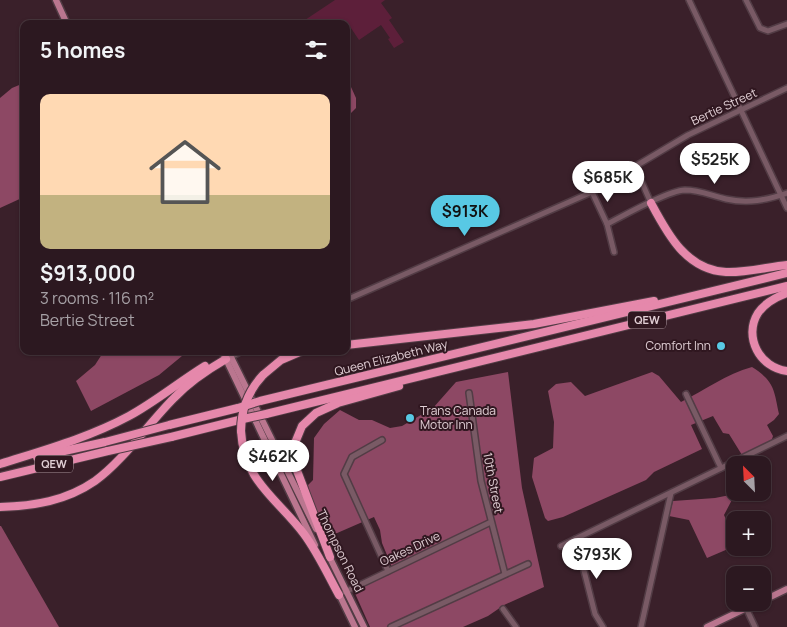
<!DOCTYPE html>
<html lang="en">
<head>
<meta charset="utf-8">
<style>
  body { margin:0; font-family:Manrope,sans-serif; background:#38252d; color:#f1f3f6; height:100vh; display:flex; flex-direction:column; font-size:19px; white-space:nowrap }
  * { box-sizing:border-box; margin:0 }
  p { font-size:16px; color:#a6a0a5 }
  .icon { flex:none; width:28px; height:28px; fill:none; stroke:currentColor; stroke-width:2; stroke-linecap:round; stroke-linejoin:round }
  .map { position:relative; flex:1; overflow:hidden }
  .details { position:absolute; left:20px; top:20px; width:330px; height:335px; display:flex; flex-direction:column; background:#2c1820; border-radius:10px; box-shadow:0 1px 4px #0004,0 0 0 1px #48373e }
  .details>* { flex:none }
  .needle { width:32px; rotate:336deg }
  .controls { position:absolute; left:726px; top:456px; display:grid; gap:10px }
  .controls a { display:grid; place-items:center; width:45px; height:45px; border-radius:10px; background:#2c1820; box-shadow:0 1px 4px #0004,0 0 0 1px #48373e; font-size:25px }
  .price { position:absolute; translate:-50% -42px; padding:0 11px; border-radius:18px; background:#fff; color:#222; font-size:16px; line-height:32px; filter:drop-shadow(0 1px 2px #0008) }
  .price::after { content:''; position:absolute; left:50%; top:30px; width:15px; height:11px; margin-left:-8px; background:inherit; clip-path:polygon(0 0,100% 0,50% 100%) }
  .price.active { background:#58c9e4; color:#111 }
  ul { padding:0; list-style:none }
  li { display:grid; align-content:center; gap:10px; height:265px; padding:0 20px }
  li span { display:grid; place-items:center; height:155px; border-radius:10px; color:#555 }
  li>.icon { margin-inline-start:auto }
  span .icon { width:90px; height:90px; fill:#fffc; stroke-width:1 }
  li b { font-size:21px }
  h2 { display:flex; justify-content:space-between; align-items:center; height:60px; padding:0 20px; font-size:21px }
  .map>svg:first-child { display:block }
</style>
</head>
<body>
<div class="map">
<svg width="787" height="627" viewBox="0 0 787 627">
  <rect width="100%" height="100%" fill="#3a202a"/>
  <path fill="#5d1f3a" d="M335,0h50l-4,3 11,15 -3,2 15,22 -10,6 -6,-9 2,-1 -9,-13 -22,15 -10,-15 -3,2v-3h-47z"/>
  <g fill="#8d4864">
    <path d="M346,76l10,22v10l-5,5 -5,1z"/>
    <path d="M24,83v114l-24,11v-110l12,-10z"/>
    <path d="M104,351h84l-29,24 -68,36 -15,-30 19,-16z"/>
    <path d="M752,367c22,14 22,22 27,47l-5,6 -7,5 6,11 -2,6 -29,13 -13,-21 -6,-1 -10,-17 -22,9 11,24 -48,23 -8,8 -83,37 -15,4 -3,-3 -13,-41 2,-19 19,-10 1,-26 -6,-31 8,-7 15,-2 14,14 67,-24 7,4 22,26c24,-12 45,-28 71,-35z"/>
    <path d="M508,372l14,116 22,99 -40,18 -16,11 -25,11h-93l-16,-36 40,-19 -12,-29 -2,-13 -6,-13 -46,20 -19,-45 -1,-7 5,-5 1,-42 10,-14 16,-14 19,10h13l18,8 12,-2 31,-18 23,-26z"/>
    <path d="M735,494l-11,21 11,25v6l-28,12 -18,-38 -20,-4 4,-15 42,-3z"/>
    <path d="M0,526h1l58,101h-59z"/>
  </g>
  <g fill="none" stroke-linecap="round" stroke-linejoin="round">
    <defs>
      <g id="minor">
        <path d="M689,0l98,208"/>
        <path d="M746,0l14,28 8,3 19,-7"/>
        <path d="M635,167l16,36"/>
        <path d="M592,192l15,32 7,28"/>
        <path d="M607,224c18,-9 60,-33 78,-34 15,0 27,6 41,9 22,5 41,1 61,-6"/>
        <path d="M346,300l246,-108 96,-57 99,-47"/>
        <path d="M229,358l13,-7"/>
        <path d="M469,393l12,88 24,93"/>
        <path d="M686,394l35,74"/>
        <path d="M382,440l-30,17 -8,17 44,97"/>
        <path d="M576,539l19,75 8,13"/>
        <path d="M561,546l226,-110"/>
        <path d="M345,592l146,-70"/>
        <path d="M746,608l9,19"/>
        <path d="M503,609l13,18"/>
        <path d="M391,627l137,-63"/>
        <path d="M641,627l30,-134"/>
      </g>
      <g id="major">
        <path d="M56,0l11,24"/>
        <path d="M222,351l93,194"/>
        <path d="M228,351l88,178"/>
        <path d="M328,554l36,73"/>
        <path d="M338,592l17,35"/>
        <path d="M762,601l25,-12"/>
        <path d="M707,627l52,-25"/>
      </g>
      <g id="highway">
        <path d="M651,203c16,30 35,67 75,69 19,1 42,-5 61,-7"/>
        <path d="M787,293c-11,4 -22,10 -29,20 -15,24 2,55 29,58"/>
        <path d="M346,345l188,-21 120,-23"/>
        <path d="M263,375l18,-15 21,-9"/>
        <path d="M260,401l527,-128"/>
        <path d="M266,414l521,-128"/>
        <path d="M169,425l69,-17"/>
        <path d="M241,431c3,51 36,67 63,103 14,19 24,41 35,61"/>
        <path d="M171,437l72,-18"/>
        <path d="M37,457l68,-15"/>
        <path d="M0,464c44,-14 88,-26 129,-48 26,-14 50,-34 76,-50"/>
        <path d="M0,477l108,-26"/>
        <path d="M0,507c34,-1 66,-6 95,-26 28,-20 54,-58 79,-83 15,-16 33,-28 52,-39"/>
        <path d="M330,557l-34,-89 -2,-16 1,-9 7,-17 14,-13 22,-10 61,-17"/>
      </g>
    </defs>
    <use href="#minor" stroke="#523c45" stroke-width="8"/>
    <use href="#major" stroke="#523c45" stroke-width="9"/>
    <use href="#highway" stroke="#523c45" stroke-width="10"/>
    <use href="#minor" stroke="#795a65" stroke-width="5"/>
    <use href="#major" stroke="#ba768f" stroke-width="6"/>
    <use href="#highway" stroke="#e588ab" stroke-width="8"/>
    <defs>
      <g id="highway-bridge">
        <path d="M238,408l22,-7"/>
        <path d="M243,419l23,-5"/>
        <path d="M241,431c0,-22 7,-40 22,-56"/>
        <path d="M105,442l64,-17"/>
        <path d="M108,451l63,-14"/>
      </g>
    </defs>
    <use href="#highway-bridge" stroke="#523c45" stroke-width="10" stroke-linecap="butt"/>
    <use href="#highway-bridge" stroke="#e588ab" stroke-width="8"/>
  </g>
  <g fill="#58c9e4" stroke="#301720" stroke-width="2">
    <circle cx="721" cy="346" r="5"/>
    <circle cx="410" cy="418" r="5"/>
  </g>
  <g text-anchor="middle" stroke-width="4" stroke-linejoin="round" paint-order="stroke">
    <g fill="#301720" stroke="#ac989f" stroke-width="1">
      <rect x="628" y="311.5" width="38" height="17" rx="4"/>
      <rect x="35" y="455.5" width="38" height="17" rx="4"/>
    </g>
    <g font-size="11" font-weight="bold" fill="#e1cfd5">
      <text x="647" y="324">QEW</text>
      <text x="54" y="468">QEW</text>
    </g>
    <g font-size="12" fill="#e1cfd5" stroke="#301720">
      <text transform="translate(724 107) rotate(-25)" y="4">Bertie Street</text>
      <text transform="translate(391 358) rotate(-14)" y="4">Queen Elizabeth Way</text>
      <text transform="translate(493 483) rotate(79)" y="4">10th Street</text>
      <text transform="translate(410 549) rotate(-25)" y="4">Oakes Drive</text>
      <text transform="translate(340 551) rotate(64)" y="4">Thompson Road</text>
    </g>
    <g font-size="12" fill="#e1cfd5" stroke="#301720" text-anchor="end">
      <text x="711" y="350">Comfort Inn</text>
      <text x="420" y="415" text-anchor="start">Trans Canada<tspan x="420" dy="14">Motor Inn</tspan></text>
    </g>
  </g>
</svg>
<div class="controls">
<a><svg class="needle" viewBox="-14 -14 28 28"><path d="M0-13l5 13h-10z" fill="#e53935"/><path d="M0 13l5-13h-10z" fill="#a6a0a5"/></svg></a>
<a>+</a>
<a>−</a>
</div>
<b class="price" style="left:715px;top:185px">$525K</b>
<b class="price" style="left:608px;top:203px">$685K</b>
<b class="price active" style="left:465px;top:237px">$913K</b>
<b class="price" style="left:273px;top:482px">$462K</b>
<b class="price" style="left:597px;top:580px">$793K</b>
<section class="details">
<h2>5 homes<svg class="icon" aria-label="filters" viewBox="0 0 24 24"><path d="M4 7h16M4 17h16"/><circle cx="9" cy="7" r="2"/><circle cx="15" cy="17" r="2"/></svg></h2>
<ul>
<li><span style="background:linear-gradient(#ffd9b3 65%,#c2b280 0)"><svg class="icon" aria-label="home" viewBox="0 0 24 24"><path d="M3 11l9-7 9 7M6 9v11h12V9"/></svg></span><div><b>$913,000</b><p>3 rooms · 116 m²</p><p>Bertie Street</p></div></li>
</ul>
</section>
</div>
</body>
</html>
